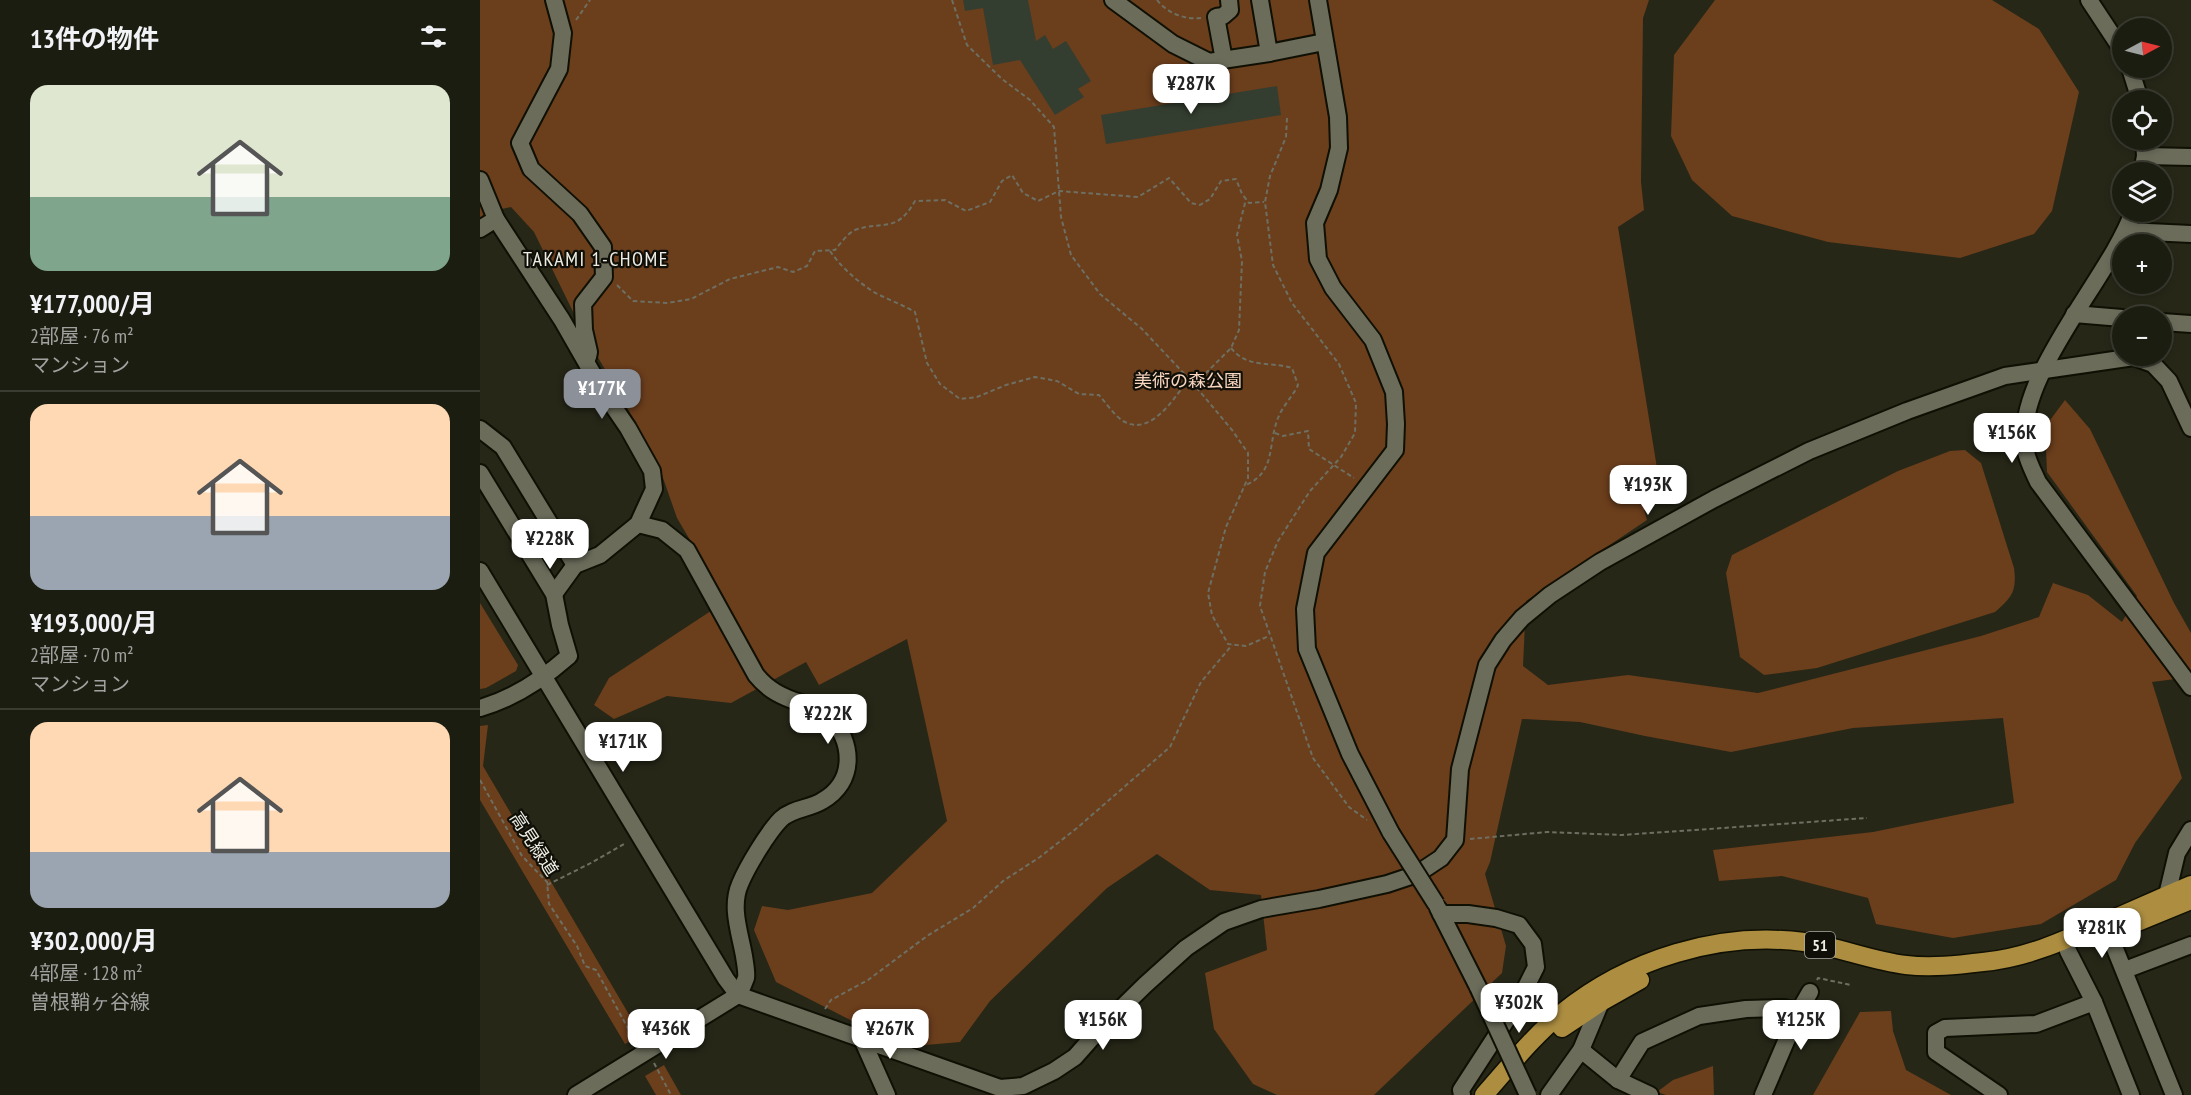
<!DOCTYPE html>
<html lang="ja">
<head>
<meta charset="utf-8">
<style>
  body { margin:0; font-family:"PT Sans Narrow","Noto Sans JP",sans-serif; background:#292a1f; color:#f1f3f6; height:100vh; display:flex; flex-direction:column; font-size:22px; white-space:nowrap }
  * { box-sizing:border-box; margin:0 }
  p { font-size:20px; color:#a0a29f }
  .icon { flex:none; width:33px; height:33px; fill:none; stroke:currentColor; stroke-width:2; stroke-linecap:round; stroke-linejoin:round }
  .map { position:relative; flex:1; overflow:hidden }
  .drawer { display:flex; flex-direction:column; background:#1c1d11; width:480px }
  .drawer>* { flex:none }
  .needle { width:39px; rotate:83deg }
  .controls { position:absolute; left:1632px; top:18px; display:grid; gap:12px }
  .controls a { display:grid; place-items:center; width:60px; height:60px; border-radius:50%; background:#1c1d11; box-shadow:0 3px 9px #0003,0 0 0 2px #3a3b31; font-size:30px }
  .price { position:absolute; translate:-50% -51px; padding:0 14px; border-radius:12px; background:#fff; color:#222; font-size:20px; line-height:39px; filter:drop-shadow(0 2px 3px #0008) }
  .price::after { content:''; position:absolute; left:50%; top:36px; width:18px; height:14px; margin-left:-9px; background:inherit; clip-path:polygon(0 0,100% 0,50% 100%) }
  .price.on { background:#8c9099; color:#fff }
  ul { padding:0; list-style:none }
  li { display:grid; align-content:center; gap:12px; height:318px; padding:0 30px }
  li+li { border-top:2px solid #3a3b31 }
  li span { display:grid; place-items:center; height:186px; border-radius:18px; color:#555 }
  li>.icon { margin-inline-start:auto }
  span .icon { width:108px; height:108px; fill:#fffc; stroke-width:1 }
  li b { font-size:26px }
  h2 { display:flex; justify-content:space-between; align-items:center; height:72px; padding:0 30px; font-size:26px }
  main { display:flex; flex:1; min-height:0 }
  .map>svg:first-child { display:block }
</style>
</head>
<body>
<main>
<section class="drawer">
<h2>13件の物件<svg class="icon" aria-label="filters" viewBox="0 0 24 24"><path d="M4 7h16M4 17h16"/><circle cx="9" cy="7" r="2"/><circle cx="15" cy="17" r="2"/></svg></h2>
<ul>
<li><span style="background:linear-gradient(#dfe7d0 60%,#7fa58c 0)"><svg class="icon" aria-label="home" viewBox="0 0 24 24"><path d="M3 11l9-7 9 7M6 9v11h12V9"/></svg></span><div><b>¥177,000/月</b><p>2部屋 · 76 m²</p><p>マンション</p></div></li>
<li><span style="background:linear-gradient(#ffd9b3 60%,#9aa5b1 0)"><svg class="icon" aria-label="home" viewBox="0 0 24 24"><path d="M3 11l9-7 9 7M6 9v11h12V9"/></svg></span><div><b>¥193,000/月</b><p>2部屋 · 70 m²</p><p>マンション</p></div></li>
<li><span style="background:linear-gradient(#ffd9b3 70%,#9aa5b1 0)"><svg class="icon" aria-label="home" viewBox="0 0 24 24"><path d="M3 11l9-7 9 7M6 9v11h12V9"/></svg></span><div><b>¥302,000/月</b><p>4部屋 · 128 m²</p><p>曽根鞘ヶ谷線</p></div></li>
</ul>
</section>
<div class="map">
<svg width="1711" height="1095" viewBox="0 0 1711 1095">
  <rect width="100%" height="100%" fill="#262717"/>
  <g fill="#6b3e1c">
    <path d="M0,0h1169l-6,18 -2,164 3,28 -26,17 44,272 -18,11 3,10 -121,81 -3,65 25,19 80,-10 130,18 223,-57 58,-19 14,-34 35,12 34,27 15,-26 -90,-124 -2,-45 20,-27 25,29 84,174 17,30v44l-39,5 30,96 -47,65 -19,37 -75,44 -88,14 -77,-14 -8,-26 -86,-22 -63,5 -6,-31 160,-18 141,-29 -11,-85 -150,10 -122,24 -86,-16 -65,-14 -58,-3 -32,143 -5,12 21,72 -4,27 -128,122h-97l-24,-11 -39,-55 -9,-56 62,-23 -6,-55 -51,-5 -53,-36 -50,34 -117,113 -30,41 -57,5 -127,-65 -22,-52 8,-24 26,4 84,-17 75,-72 -40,-182 -88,46 -13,-23 -75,41 -64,-7 -53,23 -20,-14 15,-27 117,-77 -49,-83 -21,-60 -75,-130 -47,-96 -23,-25 -24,5 -7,6z"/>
    <path d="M1235,0h277l47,29 40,63 -27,119 -18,23 -74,24 -132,-16 -96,-26 -40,-36 -21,-44 3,-81z"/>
    <path d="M1485,450l16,13 33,105c3,23 -2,29 -19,44l-178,56 -53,7 -24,-18 -14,-84 6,-18 166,-84 52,-20z"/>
    <path d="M0,603l38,62 -2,6 -30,17 -6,1z"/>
    <path d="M8,725l-5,41 151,257 16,8 -25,13 -145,-244v-74z"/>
    <path d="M1411,1011l2,20 13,39 45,25h-138l47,-83z"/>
    <path d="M184,1065l17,30h-25l-11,-19z"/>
    <path d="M1233,1066l1,29h-48l-9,-3 16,-12z"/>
  </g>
  <g fill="#343e30">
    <path d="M483,0h65l8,41 9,-6 8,14 13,-8 25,40 -13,8 6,8 -29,18 -35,-55 -27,5 -10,-57 -18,3z"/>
    <path d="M797,86l4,29 -175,29 -5,-29z"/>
  </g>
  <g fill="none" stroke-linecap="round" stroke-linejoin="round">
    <defs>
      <g id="minor">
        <path d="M74,0l9,33 -4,36 -39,74 11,26 49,45 23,33 1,30 -21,27 1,26 5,22 -1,5"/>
        <path d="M633,0l60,44 36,18 60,-9"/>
        <path d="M780,0l9,53 55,-11"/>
        <path d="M838,0l20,117 1,31 -10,42 -14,33 3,36 15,29 40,52 21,52 2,32 -1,26 -79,103 -11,56 2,40 43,105 41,79"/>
        <path d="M1609,0l33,50"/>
        <path d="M744,60l-8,-43 7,-1 7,-6 -1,-10"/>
        <path d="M1650,68l10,32"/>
        <path d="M1665,156l46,1"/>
        <path d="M1662,172l3,-16 -1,-16"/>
        <path d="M0,180l16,39 66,101 40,70 26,38 24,43 2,18 -16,35 -38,31 -25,10 -21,29"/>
        <path d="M1653,212c-23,66 -123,169 -107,240 2,10 8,21 12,30l153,205"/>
        <path d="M0,229l16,-10"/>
        <path d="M1647,231l64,3"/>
        <path d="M1594,314l48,4"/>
        <path d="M1682,322l29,2"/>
        <path d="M0,429l23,18 72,118"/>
        <path d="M0,473l74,121 6,31 9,31c-25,22 -57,43 -89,52"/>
        <path d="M0,571l246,408 12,16 262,93 23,-2 31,-15 21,-14 23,-26 47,-46 41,-37 38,-26 37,-13 58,-10 68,-15 30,-10 24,-16 14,-18 5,-71 27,-104 16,-25 19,-22 28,-23 50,-33 114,-63 95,-48 98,-40 98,-35 129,-19 19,7 16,17 22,47"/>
        <path d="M1687,895l10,-42 14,-23"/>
        <path d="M958,908l40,79"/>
        <path d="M961,914h27l28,4 23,7 14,19 3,23 -16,32 -59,91 1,5"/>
        <path d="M1629,934l65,161"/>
        <path d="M1588,951l26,51"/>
        <path d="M1645,970l66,-25"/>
        <path d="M382,1039l25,56"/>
        <path d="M1101,1050l37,30 32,15"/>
        <path d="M1138,1080l24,-38 57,-26 47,-7 38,-1 15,3"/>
        <path d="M96,1095l162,-100c3,-5 6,-11 8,-17 1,-6 -1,-15 -2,-22 -4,-23 -14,-49 -4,-72 7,-17 28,-52 41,-65 12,-11 28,-10 41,-18 34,-19 32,-59 7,-85 -7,-7 -19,-9 -28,-13 -19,-6 -33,-13 -45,-28l-69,-125 -25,-20 -24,-6"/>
        <path d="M1069,1095l32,-45 20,-48"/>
        <path d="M1283,1095l36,-84 11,-19"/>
        <path d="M1519,1095l-63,-43v-19l9,-5 91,-4 58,-22 37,93"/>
      </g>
      <g id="major">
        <path d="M1621,937l90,-37"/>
        <path d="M1082,1028l39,-26 39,-22"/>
        <path d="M1004,1095c25,-28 49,-59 78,-82 67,-54 157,-82 242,-71 35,5 68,19 102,23 25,3 52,0 77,-3 42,-4 78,-20 116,-37 31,-13 61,-27 92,-40"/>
      </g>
    </defs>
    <use href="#minor" stroke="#0f1003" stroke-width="20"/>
    <use href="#major" stroke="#0f1003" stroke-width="21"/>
    <g stroke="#6e6f61" stroke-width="2" stroke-dasharray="4.5 3" stroke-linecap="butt">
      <path d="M472,0l15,45 35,34 28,21 24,27 7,90 10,38 29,39 42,35 50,53 40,48 16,23v25l-22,49 -18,66 4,22 16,29 18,2 23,-10"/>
      <path d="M677,0c10,13 28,20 44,18"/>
      <path d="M96,20l14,-20"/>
      <path d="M807,118l-1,19 -16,39 -5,26 8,63 19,38 47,61 17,39 -1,30 -14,24 -31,34 -32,50 -13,31 -5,34 53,152 36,49 18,13"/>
      <path d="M350,251c10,15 26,29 42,40 12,7 29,13 43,21l12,51 13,21 20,15 17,-2 29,-12 29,-8 22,4 22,13 20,1c8,9 16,22 26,27 27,14 51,-26 64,-44"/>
      <path d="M137,285l16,16 34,2 24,-4 39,-20 48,-12 15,5 14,-6 8,-15 20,-1c5,-6 13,-17 20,-20 29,-10 41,4 60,-29l30,-1 21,11 24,-9 12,-21 10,-6 11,18 15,8 21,-10 79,6 31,-19 22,25 9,2 10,-6 11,-18 15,-2 6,15 7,9 15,-1"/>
      <path d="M751,348c17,21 38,13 61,20l6,17c-5,11 -16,22 -20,33 -11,28 -1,54 -34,68"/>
      <path d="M715,384l36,-36 8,-18 3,-69 -5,-26 9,-36"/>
      <path d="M795,433l8,3 25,-5 1,18 45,29"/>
      <path d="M0,780l42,76 25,26 2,22 28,42 8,20 11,4 39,71"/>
      <path d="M990,839l77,-7 75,3 245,-17"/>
      <path d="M67,885l42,-21 37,-21"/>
      <path d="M1337,980l1,-2 33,7"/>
      <path d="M345,1009l6,-9 37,-20 59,-44 46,-28 30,-27 37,-24 37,-29 93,-81 31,-65 31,-37"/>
      <path d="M174,1063l17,32"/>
    </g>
    <use href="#minor" stroke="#6b6c5a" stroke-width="16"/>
    <use href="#major" stroke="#ad8e41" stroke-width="18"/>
    <defs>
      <g id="minor-bridge">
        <path d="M911,833l45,71"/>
        <path d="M998,987l50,108"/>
      </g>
    </defs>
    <use href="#minor-bridge" stroke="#0f1003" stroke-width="20" stroke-linecap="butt"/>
    <use href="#minor-bridge" stroke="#6b6c5a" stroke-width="16"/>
  </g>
  <g text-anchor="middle" stroke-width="4.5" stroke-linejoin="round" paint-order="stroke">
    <rect fill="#0f0f08" stroke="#ababa2" stroke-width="1.5" x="1325" y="932" width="30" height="26" rx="4.5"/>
    <g font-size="16" font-weight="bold" fill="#eeeee4">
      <text x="1340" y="951">51</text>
    </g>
    <g font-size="18" fill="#f8d6c0" stroke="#0f0f08">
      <text x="708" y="387">美術の森公園</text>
    </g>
    <g font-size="18" fill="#eeeee4" stroke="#0f0f08">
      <text transform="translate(54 844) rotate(57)" y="6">高見緑道</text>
    </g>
    <g font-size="20" letter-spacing="1.5" fill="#eeeee4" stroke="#0f0f08">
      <text x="116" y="266">TAKAMI 1-CHOME</text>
    </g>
  </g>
</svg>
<div class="controls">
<a><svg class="needle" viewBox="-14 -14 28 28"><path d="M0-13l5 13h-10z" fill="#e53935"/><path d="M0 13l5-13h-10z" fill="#a0a29f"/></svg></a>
<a><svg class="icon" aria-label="locate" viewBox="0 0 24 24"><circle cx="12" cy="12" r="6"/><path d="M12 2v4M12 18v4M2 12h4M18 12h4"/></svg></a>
<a><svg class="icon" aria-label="layers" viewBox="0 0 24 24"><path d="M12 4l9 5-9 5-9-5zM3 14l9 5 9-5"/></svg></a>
<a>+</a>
<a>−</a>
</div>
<b class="price" style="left:711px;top:115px">¥287K</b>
<b class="price on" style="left:122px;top:420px">¥177K</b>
<b class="price" style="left:1532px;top:464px">¥156K</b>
<b class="price" style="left:1168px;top:516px">¥193K</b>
<b class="price" style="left:70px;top:570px">¥228K</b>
<b class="price" style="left:348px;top:745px">¥222K</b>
<b class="price" style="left:143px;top:773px">¥171K</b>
<b class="price" style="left:1622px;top:959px">¥281K</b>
<b class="price" style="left:1039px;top:1034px">¥302K</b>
<b class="price" style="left:623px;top:1051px">¥156K</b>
<b class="price" style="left:1321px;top:1051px">¥125K</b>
<b class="price" style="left:186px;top:1060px">¥436K</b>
<b class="price" style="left:410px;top:1060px">¥267K</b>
</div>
</main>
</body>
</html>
